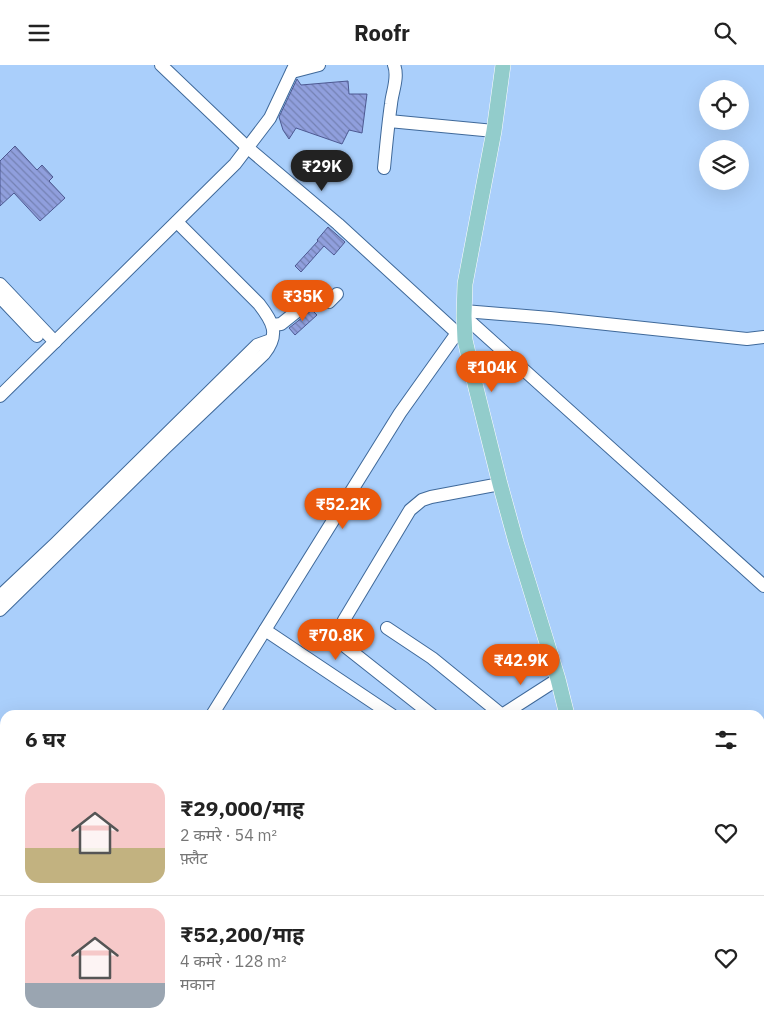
<!DOCTYPE html>
<html lang="hi">
<head>
<meta charset="utf-8">
<style>
  body { margin:0; font-family:"IBM Plex Sans","Noto Sans Devanagari",sans-serif; background:#f2f2f2; color:#222; height:100vh; display:flex; flex-direction:column; font-size:19px; white-space:nowrap }
  * { box-sizing:border-box; margin:0 }
  p { font-size:16px; color:#767676 }
  .icon { flex:none; width:28px; height:28px; fill:none; stroke:currentColor; stroke-width:2; stroke-linecap:round; stroke-linejoin:round }
  .map { position:relative; flex:1; overflow:hidden }
  .details { position:absolute; left:0px; top:645px; width:765px; height:320px; display:flex; flex-direction:column; background:#fff; border-radius:15px 15px 0 0; box-shadow:0 5px 20px #0002 }
  .details>* { flex:none }
  .fabs { position:absolute; left:699px; top:15px; display:grid; gap:10px }
  .fabs a { display:grid; place-items:center; width:50px; height:50px; border-radius:50%; background:#fff; box-shadow:0 5px 20px #0002; font-size:25px }
  .price { position:absolute; translate:-50% -42px; padding:0 11px; border-radius:18px; background:#ea580c; color:#fff; font-size:16px; line-height:32px; filter:drop-shadow(0 1px 2px #0008) }
  .price::after { content:''; position:absolute; left:50%; top:30px; width:15px; height:11px; margin-left:-8px; background:inherit; clip-path:polygon(0 0,100% 0,50% 100%) }
  .price.current { background:#222; color:#fff }
  ul { padding:0; list-style:none }
  li { display:flex; align-items:center; gap:15px; height:125px; padding:0 25px }
  li+li { border-top:1px solid #e0e0e0 }
  li span { display:grid; place-items:center; flex:none; width:140px; height:100px; border-radius:15px; color:#555 }
  li>.icon { margin-inline-start:auto }
  span .icon { width:60px; height:60px; fill:#fffc; stroke-width:1 }
  li b { font-size:21px }
  h2 { display:flex; justify-content:space-between; align-items:center; height:60px; padding:0 25px; font-size:21px }
  header { display:flex; justify-content:space-between; align-items:center; height:65px; padding:0 25px; background:#fff; font-size:22px; font-weight:700 }
  .map>svg:first-child { display:block }
</style>
</head>
<body>
<header><svg class="icon" aria-label="menu" viewBox="0 0 24 24"><path d="M4 6h16M4 12h16M4 18h16"/></svg>Roofr<svg class="icon" aria-label="search" viewBox="0 0 24 24"><circle cx="10" cy="10" r="6"/><path d="M15 15l6 6"/></svg></header>
<div class="map">
<svg width="764" height="965" viewBox="0 0 764 965">
  <defs>
    <pattern id="building-back-hatch" width="6" height="6" patternUnits="userSpaceOnUse" patternTransform="scale(1.25)"><rect width="6" height="6" fill="#909fdd"/><path d="M-1 5l2 2M0 0l6 6M5-1l2 2" fill="none" stroke="#7481b3"/></pattern>
  </defs>
  <rect width="100%" height="100%" fill="#aacffb"/>
  <g fill="url(#building-back-hatch)" stroke="#4d5992">
    <path d="M297,14l4,6 47,-4 1,13h18l-5,39 -13,-3 -7,14 -46,-16 -7,11 -6,-9 -4,-13z"/>
    <path d="M15,81l22,24 5,-5 11,12 -4,4 16,17 -25,23 -26,-28 -14,13v-45z"/>
    <path d="M328,162l17,15 -11,13 -10,-9 -23,26 -6,-6 23,-25 -1,-1z"/>
    <path d="M312,245l5,5 -22,20 -6,-7z"/>
  </g>
  <g fill="none" stroke-linecap="round" stroke-linejoin="round">
    <defs>
      <g id="minor">
        <path d="M161,0l87,83 90,76 119,109 6,5"/>
        <path d="M292,7l27,-7"/>
        <path d="M389,56l105,10"/>
        <path d="M384,103c2,-21 4,-43 7,-64 1,-12 8,-27 3,-39"/>
        <path d="M0,219l55,58"/>
        <path d="M0,232l37,39"/>
        <path d="M464,246l86,7 197,21 17,-2"/>
        <path d="M464,251l300,270"/>
        <path d="M273,260l8,-1 35,-28h5l8,6 8,-8"/>
        <path d="M0,331l235,-232 35,-46 25,-53"/>
        <path d="M0,531l56,-53 201,-198 14,-5"/>
        <path d="M0,545l165,-162 99,-94c16,-20 9,-32 -5,-50l-82,-82"/>
        <path d="M387,563l45,30 70,57"/>
        <path d="M265,565l127,85"/>
        <path d="M212,650l188,-302 57,-80"/>
        <path d="M432,650l-86,-68c-7,-12 -7,-15 -2,-27l66,-110 12,-10 9,-3 69,-13"/>
        <path d="M502,650l56,-36"/>
        <path d="M217,960l7,5"/>
        <path d="M336,960l9,5"/>
        <path d="M642,960v5"/>
        <path d="M87,965l2,-5"/>
        <path d="M159,965l3,-5"/>
        <path d="M238,965l3,-5"/>
        <path d="M378,965l3,-5"/>
        <path d="M707,965l19,-5"/>
      </g>
      <g id="major">
        <path d="M503,0l-9,66 -29,153 -1,32 1,24 11,48 24,96 16,58 42,137 9,36"/>
        <path d="M653,960l2,5"/>
      </g>
    </defs>
    <use href="#minor" stroke="#3f699a" stroke-width="14"/>
    <use href="#major" stroke="#fff" stroke-width="16"/>
    <use href="#minor" stroke="#fff" stroke-width="12"/>
    <use href="#major" stroke="#92cccb" stroke-width="15"/>
  </g>
</svg>
<div class="fabs">
<a><svg class="icon" aria-label="locate" viewBox="0 0 24 24"><circle cx="12" cy="12" r="6"/><path d="M12 2v4M12 18v4M2 12h4M18 12h4"/></svg></a>
<a><svg class="icon" aria-label="layers" viewBox="0 0 24 24"><path d="M12 4l9 5-9 5-9-5zM3 14l9 5 9-5"/></svg></a>
</div>
<b class="price current" style="left:322px;top:127px">₹29K</b>
<b class="price" style="left:303px;top:257px">₹35K</b>
<b class="price" style="left:492px;top:328px">₹104K</b>
<b class="price" style="left:343px;top:465px">₹52.2K</b>
<b class="price" style="left:336px;top:596px">₹70.8K</b>
<b class="price" style="left:521px;top:621px">₹42.9K</b>
<section class="details">
<h2>6 घर<svg class="icon" aria-label="filters" viewBox="0 0 24 24"><path d="M4 7h16M4 17h16"/><circle cx="9" cy="7" r="2"/><circle cx="15" cy="17" r="2"/></svg></h2>
<ul>
<li><span style="background:linear-gradient(#f6c9c9 65%,#c2b280 0)"><svg class="icon" aria-label="home" viewBox="0 0 24 24"><path d="M3 11l9-7 9 7M6 9v11h12V9"/></svg></span><div><b>₹29,000/माह</b><p>2 कमरे · 54 m²</p><p>फ़्लैट</p></div><svg class="icon" aria-label="heart" viewBox="0 0 24 24"><path d="M12 20l-8-8c-3-5 5-10 8-4 3-6 11-1 8 4z"/></svg></li>
<li><span style="background:linear-gradient(#f6c9c9 75%,#9aa5b1 0)"><svg class="icon" aria-label="home" viewBox="0 0 24 24"><path d="M3 11l9-7 9 7M6 9v11h12V9"/></svg></span><div><b>₹52,200/माह</b><p>4 कमरे · 128 m²</p><p>मकान</p></div><svg class="icon" aria-label="heart" viewBox="0 0 24 24"><path d="M12 20l-8-8c-3-5 5-10 8-4 3-6 11-1 8 4z"/></svg></li>
</ul>
</section>
</div>
</body>
</html>
